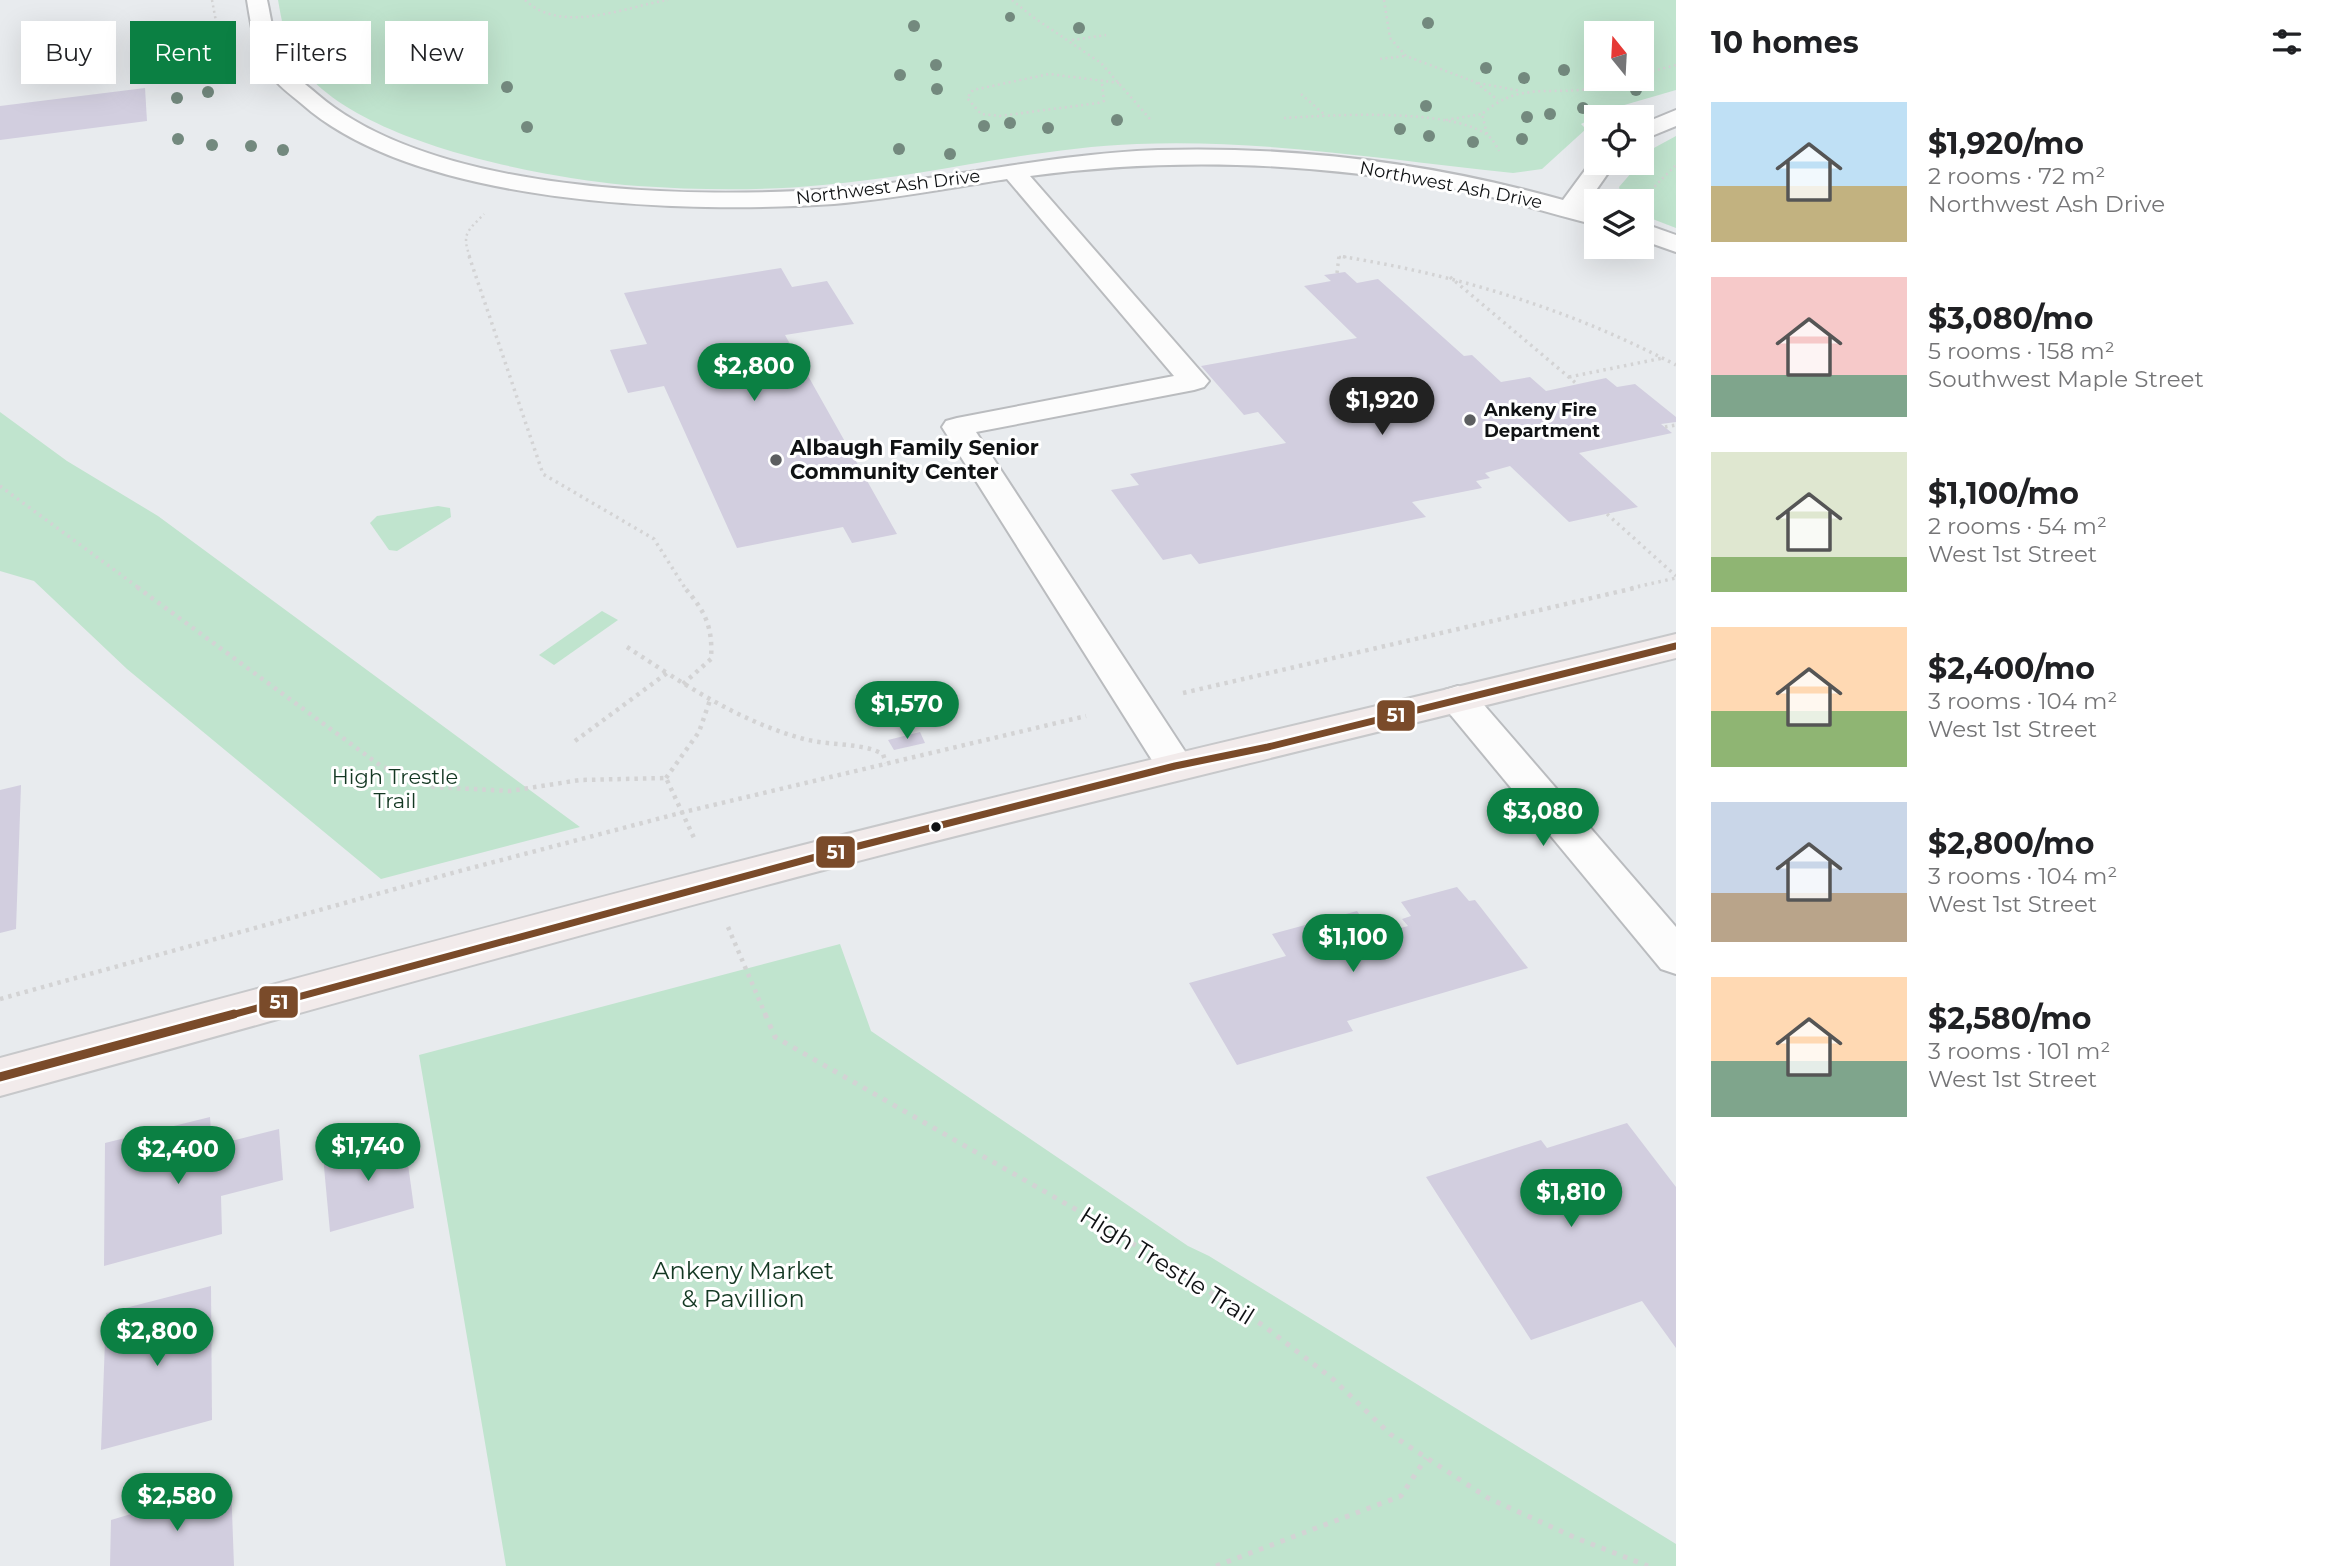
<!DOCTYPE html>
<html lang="en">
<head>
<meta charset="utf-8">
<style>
  body { margin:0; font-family:Montserrat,sans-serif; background:#f2f2f2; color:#202124; height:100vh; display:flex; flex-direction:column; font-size:26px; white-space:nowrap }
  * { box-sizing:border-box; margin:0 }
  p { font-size:23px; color:#757577 }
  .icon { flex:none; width:38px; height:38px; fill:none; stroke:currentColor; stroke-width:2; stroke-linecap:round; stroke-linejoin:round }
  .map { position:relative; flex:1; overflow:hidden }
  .drawer { display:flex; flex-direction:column; background:#fff; width:665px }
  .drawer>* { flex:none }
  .banner { position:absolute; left:21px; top:21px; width:665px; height:63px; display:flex; gap:14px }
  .needle { width:46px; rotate:342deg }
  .fabs { position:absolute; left:1584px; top:21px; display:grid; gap:14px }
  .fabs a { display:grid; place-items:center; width:70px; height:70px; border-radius:0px; background:#fff; box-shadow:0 7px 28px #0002; font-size:35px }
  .price { position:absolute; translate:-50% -60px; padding:0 16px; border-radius:24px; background:#0b8043; color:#fff; font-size:23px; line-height:46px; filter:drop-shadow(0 2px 4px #0008) }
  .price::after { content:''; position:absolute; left:50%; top:42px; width:21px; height:16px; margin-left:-10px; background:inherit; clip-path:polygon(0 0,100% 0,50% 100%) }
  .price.active { background:#222; color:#fff }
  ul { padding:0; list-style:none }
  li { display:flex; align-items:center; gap:21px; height:175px; padding:0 35px }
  li span { display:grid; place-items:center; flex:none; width:196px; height:140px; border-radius:0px; color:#555 }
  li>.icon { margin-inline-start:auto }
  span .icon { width:84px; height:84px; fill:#fffc; stroke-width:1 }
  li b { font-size:30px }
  h2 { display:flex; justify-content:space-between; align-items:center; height:84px; padding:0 35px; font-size:30px }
  .tag { padding:0 24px; border-radius:0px; background:#fff; box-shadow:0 7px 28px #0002; font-size:24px; line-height:63px }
  .tag.active { background:#0b8043; color:#fff }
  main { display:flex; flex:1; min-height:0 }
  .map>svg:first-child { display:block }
</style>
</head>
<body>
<main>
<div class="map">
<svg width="1676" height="1566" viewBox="0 0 1676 1566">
  <rect width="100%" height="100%" fill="#e8ebee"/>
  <g fill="#c0e4ce" fill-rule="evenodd">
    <path d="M278,0h1398v90l-62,18 -33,16 5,5 -44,40 -29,4c-125,-13 -249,-34 -376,-29 -106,4 -209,32 -314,41 -61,6 -125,5 -185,1 -90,-7 -289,-43 -340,-124 -13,-19 -16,-40 -20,-62zM1596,33h46v46h-46z"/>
    <path d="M1676,136v92l-34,-13v-14h-19l-4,-14 33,-38z"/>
    <path d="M0,412l67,49 91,55 422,311 -199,52 -254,-210 -93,-88 -34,-10z"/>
    <path d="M438,506l12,2 1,9 -54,34 -8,-1 -19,-27 7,-7z"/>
    <path d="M602,611l16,9 -64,45 -15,-10z"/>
    <path d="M840,944l31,87 317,215 21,10 467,288v22h-1170l-87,-511z"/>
  </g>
  <g fill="#d2cedf">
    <path d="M145,88l2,33 -147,19v-34z"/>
    <path d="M781,268l11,19 35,-6 27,43 -69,11 112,199 -45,9 -9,-16 -106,21 -73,-162 -36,7 -18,-43 37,-6 -23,-51z"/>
    <path d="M1345,272l12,11 21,-4 86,77 8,-1 29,27 29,-5 16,14 60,-13 11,9 18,-3 41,33v5l-15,2 11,9 -93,20 59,54 -69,15 -59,-56 -25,7 5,5 -14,3 6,7 -70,14 14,15 -227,47 -8,-10 -28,6 -52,-70 28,-5 -9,-11 156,-31 -28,-31 -14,3 -43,-49 156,-28 -53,-52 27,-5 -7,-6z"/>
    <path d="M920,732l5,11 -31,7 -6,-10z"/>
    <path d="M21,785l-5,144 -16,4v-143z"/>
    <path d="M1457,887l12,14 6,-1 53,68 -181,53 6,10 -116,34 -48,-82 97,-27 -14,-22 85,-23 17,24 34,-9 -6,-7 9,-3 -10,-14z"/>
    <path d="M210,1117l2,29 67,-17 4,51 -62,16 1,38 -118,32 1,-123z"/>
    <path d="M1627,1123l49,64v161l-34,-47 -111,39 -105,-163 115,-37 6,8z"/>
    <path d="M404,1135l10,73 -84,24 -7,-76z"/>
    <path d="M211,1286l1,134 -111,30 5,-137z"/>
    <path d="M231,1484l3,82h-124l1,-46z"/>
  </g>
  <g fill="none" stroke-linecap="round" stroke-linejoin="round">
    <defs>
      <g id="minor">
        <path d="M247,0h20c5,22 7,47 20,66 8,12 20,19 30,28 116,100 370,105 516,95 109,-8 215,-35 325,-39 136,-4 274,13 405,50l31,-42 2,5h19l-30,43 11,3v16c-49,-12 -96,-28 -145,-37 -139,-26 -281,-31 -421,-12l179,205 -5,6 -10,3 -218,42 212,324 6,10 -6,10 -13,4 -13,-4 -220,-349 4,-6 11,-3 217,-42 -167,-197c-58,9 -115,20 -173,25 -149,10 -417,2 -532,-100 -13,-11 -25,-19 -34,-33 -14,-22 -17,-47 -21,-71z"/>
        <path d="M1676,110v16l-34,14v-16z"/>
        <path d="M1642,223l34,12v17l-34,-12z"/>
        <path d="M1458,686l13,4 205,237v47l-15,-5 -216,-261 -5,-9 5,-9z"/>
      </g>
      <path id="major" d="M1676,634v24c-282,71 -564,137 -845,210 -278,73 -554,152 -831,228v-38c277,-74 554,-150 831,-220 281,-71 564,-135 845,-204z"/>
    </defs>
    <use href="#minor" stroke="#babcbf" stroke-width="4"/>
    <use href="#major" stroke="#c7c8ca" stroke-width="4"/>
    <g stroke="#d3d3d4" stroke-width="2.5" stroke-dasharray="2 3.5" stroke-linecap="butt">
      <path d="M212,0l12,64 10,17"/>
      <path d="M525,0c37,35 99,7 143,0"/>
      <path d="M1012,0l21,17 68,46 49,56"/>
      <path d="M1384,0l6,38 16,18 69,26 23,18"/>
      <path d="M1072,40l34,-5"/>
      <path d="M1380,59l25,-3"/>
      <path d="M1642,74l34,-9"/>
      <path d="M1478,83l43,8"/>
      <path d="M1102,84l2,17 -6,2 -98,13 -19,-2 -14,-16 6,-8 76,-16 71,9"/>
      <path d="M1301,94l24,21"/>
      <path d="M1284,118c48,-3 162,-10 202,16 6,4 10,11 13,17"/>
      <path d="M1446,120l36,-6"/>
      <path d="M1487,134l-5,-20c34,-29 57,-21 98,-24 16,-1 33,-7 49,-11"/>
      <path d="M1652,196l-1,-6 25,-25"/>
      <path d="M470,257c-9,-24 -2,-26 14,-43"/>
      <path d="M1339,257h9"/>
    </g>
    <g stroke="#d3d3d4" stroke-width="3.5" stroke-dasharray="2.5 4.5" stroke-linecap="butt">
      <path d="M469,256l74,218 111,65 31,49"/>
      <path d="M1337,273l2,-17c119,19 230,53 337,109"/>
      <path d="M1450,277l127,107"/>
      <path d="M1569,377l94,-19"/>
      <path d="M1665,427l11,-2"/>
      <path d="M0,486l139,102"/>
      <path d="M1607,514l69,62"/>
      <path d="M1631,588l45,-10"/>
    </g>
    <g stroke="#d3d3d4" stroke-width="4.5" stroke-dasharray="3.5 5" stroke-linecap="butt">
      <path d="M137,587l244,179 53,21 76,4 70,-11 86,-2 29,62"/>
      <path d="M627,647l40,26"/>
      <path d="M683,684l28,-25c2,-33 -6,-48 -27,-72"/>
      <path d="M1183,693l456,-106"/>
      <path d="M575,741l92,-68c42,27 88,53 137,66 23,6 47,4 70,11l9,4 3,9"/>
      <path d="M666,778l33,-46 11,-32"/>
      <path d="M728,927l38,89"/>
      <path d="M0,999l456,-127 228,-60 402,-96"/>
    </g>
    <g stroke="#d3d3d4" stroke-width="5" stroke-dasharray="4.5 7" stroke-linecap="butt">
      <path d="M765,1014l10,23 328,188 161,101 70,54 56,54 98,64 88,40 72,28"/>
      <path d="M1216,1566l185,-70 25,-38"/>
    </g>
    <use href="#minor" fill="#fcfcfc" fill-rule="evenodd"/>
    <use href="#major" fill="#f2ebeb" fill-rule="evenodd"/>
    <defs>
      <path id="bus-1-far1" d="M228,1016l599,-162 348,-88 93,-19 408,-101"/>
      <path id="bus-1" d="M0,1077l234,-63"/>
    </defs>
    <use href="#bus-1-far1" stroke="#fff" stroke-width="12"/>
    <use href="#bus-1" stroke="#fff" stroke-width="14"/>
    <use href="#bus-1-far1" stroke="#7a4b2a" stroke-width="7"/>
    <use href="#bus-1" stroke="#7a4b2a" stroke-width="9"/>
  </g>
  <g fill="#73897e">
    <circle cx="1010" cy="17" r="5"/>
    <circle cx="1428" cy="23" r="6"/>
    <circle cx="914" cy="26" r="6"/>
    <circle cx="1079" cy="28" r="6"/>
    <circle cx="936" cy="65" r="6"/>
    <circle cx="1486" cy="68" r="6"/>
    <circle cx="1564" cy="70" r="6"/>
    <circle cx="165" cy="75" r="6"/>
    <circle cx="900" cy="75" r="6"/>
    <circle cx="404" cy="76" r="6"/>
    <circle cx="1524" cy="78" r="6"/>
    <circle cx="507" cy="87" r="6"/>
    <circle cx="937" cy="89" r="6"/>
    <circle cx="1636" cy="90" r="6"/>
    <circle cx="208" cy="92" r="6"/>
    <circle cx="177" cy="98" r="6"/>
    <circle cx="1426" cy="106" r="6"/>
    <circle cx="1583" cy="108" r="6"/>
    <circle cx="1550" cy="114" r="6"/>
    <circle cx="1527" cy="117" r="6"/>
    <circle cx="1117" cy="120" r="6"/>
    <circle cx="1010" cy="123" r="6"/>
    <circle cx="984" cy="126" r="6"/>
    <circle cx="527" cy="127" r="6"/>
    <circle cx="1048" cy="128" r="6"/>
    <circle cx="1400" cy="129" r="6"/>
    <circle cx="1429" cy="136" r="6"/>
    <circle cx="178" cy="139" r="6"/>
    <circle cx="1522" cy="139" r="6"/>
    <circle cx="1473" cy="142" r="6"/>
    <circle cx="212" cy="145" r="6"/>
    <circle cx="251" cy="146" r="6"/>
    <circle cx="899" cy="149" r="6"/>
    <circle cx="283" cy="150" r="6"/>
    <circle cx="950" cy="154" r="6"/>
  </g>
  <g fill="#5c5e60" stroke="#fff" stroke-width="2.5">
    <circle cx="1470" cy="420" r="7"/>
    <circle cx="776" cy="460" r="7"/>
  </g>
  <circle fill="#101214" stroke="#fff" stroke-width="2.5" cx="936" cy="827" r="6"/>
  <g text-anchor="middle" stroke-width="6" stroke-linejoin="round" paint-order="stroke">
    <g font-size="18" fill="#101214" stroke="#fff">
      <text transform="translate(1451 185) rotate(11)" y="6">Northwest Ash Drive</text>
      <text transform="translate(888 187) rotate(-7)" y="6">Northwest Ash Drive</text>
    </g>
    <g font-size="18" font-weight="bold" fill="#101214" stroke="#fff" text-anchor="start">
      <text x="1484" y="416">Ankeny Fire<tspan x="1484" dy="21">Department</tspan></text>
    </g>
    <g font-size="21" font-weight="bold" fill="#101214" stroke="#fff" text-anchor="start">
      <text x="790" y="455">Albaugh Family Senior<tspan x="790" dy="24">Community Center</tspan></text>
    </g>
    <g font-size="21" fill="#143823" stroke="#fff">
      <text x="395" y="784">High Trestle<tspan x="395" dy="24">Trail</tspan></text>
    </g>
    <g font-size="24" fill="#101214" stroke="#fff">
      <text transform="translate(1167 1266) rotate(32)" y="8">High Trestle Trail</text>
    </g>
    <g font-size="24" fill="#143823" stroke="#fff">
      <text x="743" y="1279">Ankeny Market<tspan x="743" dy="28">&amp; Pavillion</tspan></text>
    </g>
  </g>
  <g stroke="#fff" stroke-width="2.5">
    <rect x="1376" y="699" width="40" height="33" rx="7" fill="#7a4b2a"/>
    <rect x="815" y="835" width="41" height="34" rx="7" fill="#7a4b2a"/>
    <rect x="258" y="985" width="41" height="34" rx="7" fill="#7a4b2a"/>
  </g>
  <g font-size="19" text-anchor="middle" font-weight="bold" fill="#fff">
    <text x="1396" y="722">51</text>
    <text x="836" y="859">51</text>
    <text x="279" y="1009">51</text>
  </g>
</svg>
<div class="fabs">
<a><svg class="needle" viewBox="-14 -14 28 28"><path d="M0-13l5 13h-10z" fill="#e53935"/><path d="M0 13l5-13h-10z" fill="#757577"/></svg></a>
<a><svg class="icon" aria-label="locate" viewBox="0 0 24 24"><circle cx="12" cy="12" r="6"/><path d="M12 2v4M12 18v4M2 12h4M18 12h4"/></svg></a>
<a><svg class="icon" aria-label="layers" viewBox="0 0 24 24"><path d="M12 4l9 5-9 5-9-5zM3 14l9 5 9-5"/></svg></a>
</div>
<b class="price" style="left:754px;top:403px">$2,800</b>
<b class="price active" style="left:1382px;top:437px">$1,920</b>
<b class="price" style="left:907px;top:741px">$1,570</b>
<b class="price" style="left:1543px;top:848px">$3,080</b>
<b class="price" style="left:1353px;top:974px">$1,100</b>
<b class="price" style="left:368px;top:1183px">$1,740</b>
<b class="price" style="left:178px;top:1186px">$2,400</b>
<b class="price" style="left:1571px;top:1229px">$1,810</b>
<b class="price" style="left:157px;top:1368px">$2,800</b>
<b class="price" style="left:177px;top:1533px">$2,580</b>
<div class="banner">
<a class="tag">Buy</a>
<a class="tag active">Rent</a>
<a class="tag">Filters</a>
<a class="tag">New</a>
</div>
</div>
<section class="drawer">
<h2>10 homes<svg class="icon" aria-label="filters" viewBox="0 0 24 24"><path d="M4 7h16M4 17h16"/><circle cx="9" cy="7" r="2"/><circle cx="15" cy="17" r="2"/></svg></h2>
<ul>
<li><span style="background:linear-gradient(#bfe0f5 60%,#c2b280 0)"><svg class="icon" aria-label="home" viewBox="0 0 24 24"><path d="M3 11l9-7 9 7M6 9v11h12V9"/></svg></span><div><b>$1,920/mo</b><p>2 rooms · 72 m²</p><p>Northwest Ash Drive</p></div></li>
<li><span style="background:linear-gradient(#f6c9c9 70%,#7fa58c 0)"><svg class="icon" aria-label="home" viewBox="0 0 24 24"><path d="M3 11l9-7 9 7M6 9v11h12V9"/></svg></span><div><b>$3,080/mo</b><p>5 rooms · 158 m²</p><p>Southwest Maple Street</p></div></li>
<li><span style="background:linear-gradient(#dfe7d0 75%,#8fb573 0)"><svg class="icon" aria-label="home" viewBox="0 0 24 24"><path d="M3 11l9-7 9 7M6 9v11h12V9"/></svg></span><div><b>$1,100/mo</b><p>2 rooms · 54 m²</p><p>West 1st Street</p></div></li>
<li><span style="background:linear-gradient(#ffd9b3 60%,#8fb573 0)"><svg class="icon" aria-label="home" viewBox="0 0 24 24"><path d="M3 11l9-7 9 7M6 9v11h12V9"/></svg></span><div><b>$2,400/mo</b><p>3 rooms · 104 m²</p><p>West 1st Street</p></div></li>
<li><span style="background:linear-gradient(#c9d6e8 65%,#b9a48a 0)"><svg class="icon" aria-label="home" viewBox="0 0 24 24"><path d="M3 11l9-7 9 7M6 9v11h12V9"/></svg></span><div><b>$2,800/mo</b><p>3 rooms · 104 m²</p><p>West 1st Street</p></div></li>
<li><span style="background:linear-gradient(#ffd9b3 60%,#7fa58c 0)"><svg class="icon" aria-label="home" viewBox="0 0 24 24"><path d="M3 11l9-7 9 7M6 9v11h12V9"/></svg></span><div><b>$2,580/mo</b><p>3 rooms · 101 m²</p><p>West 1st Street</p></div></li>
</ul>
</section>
</main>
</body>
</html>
